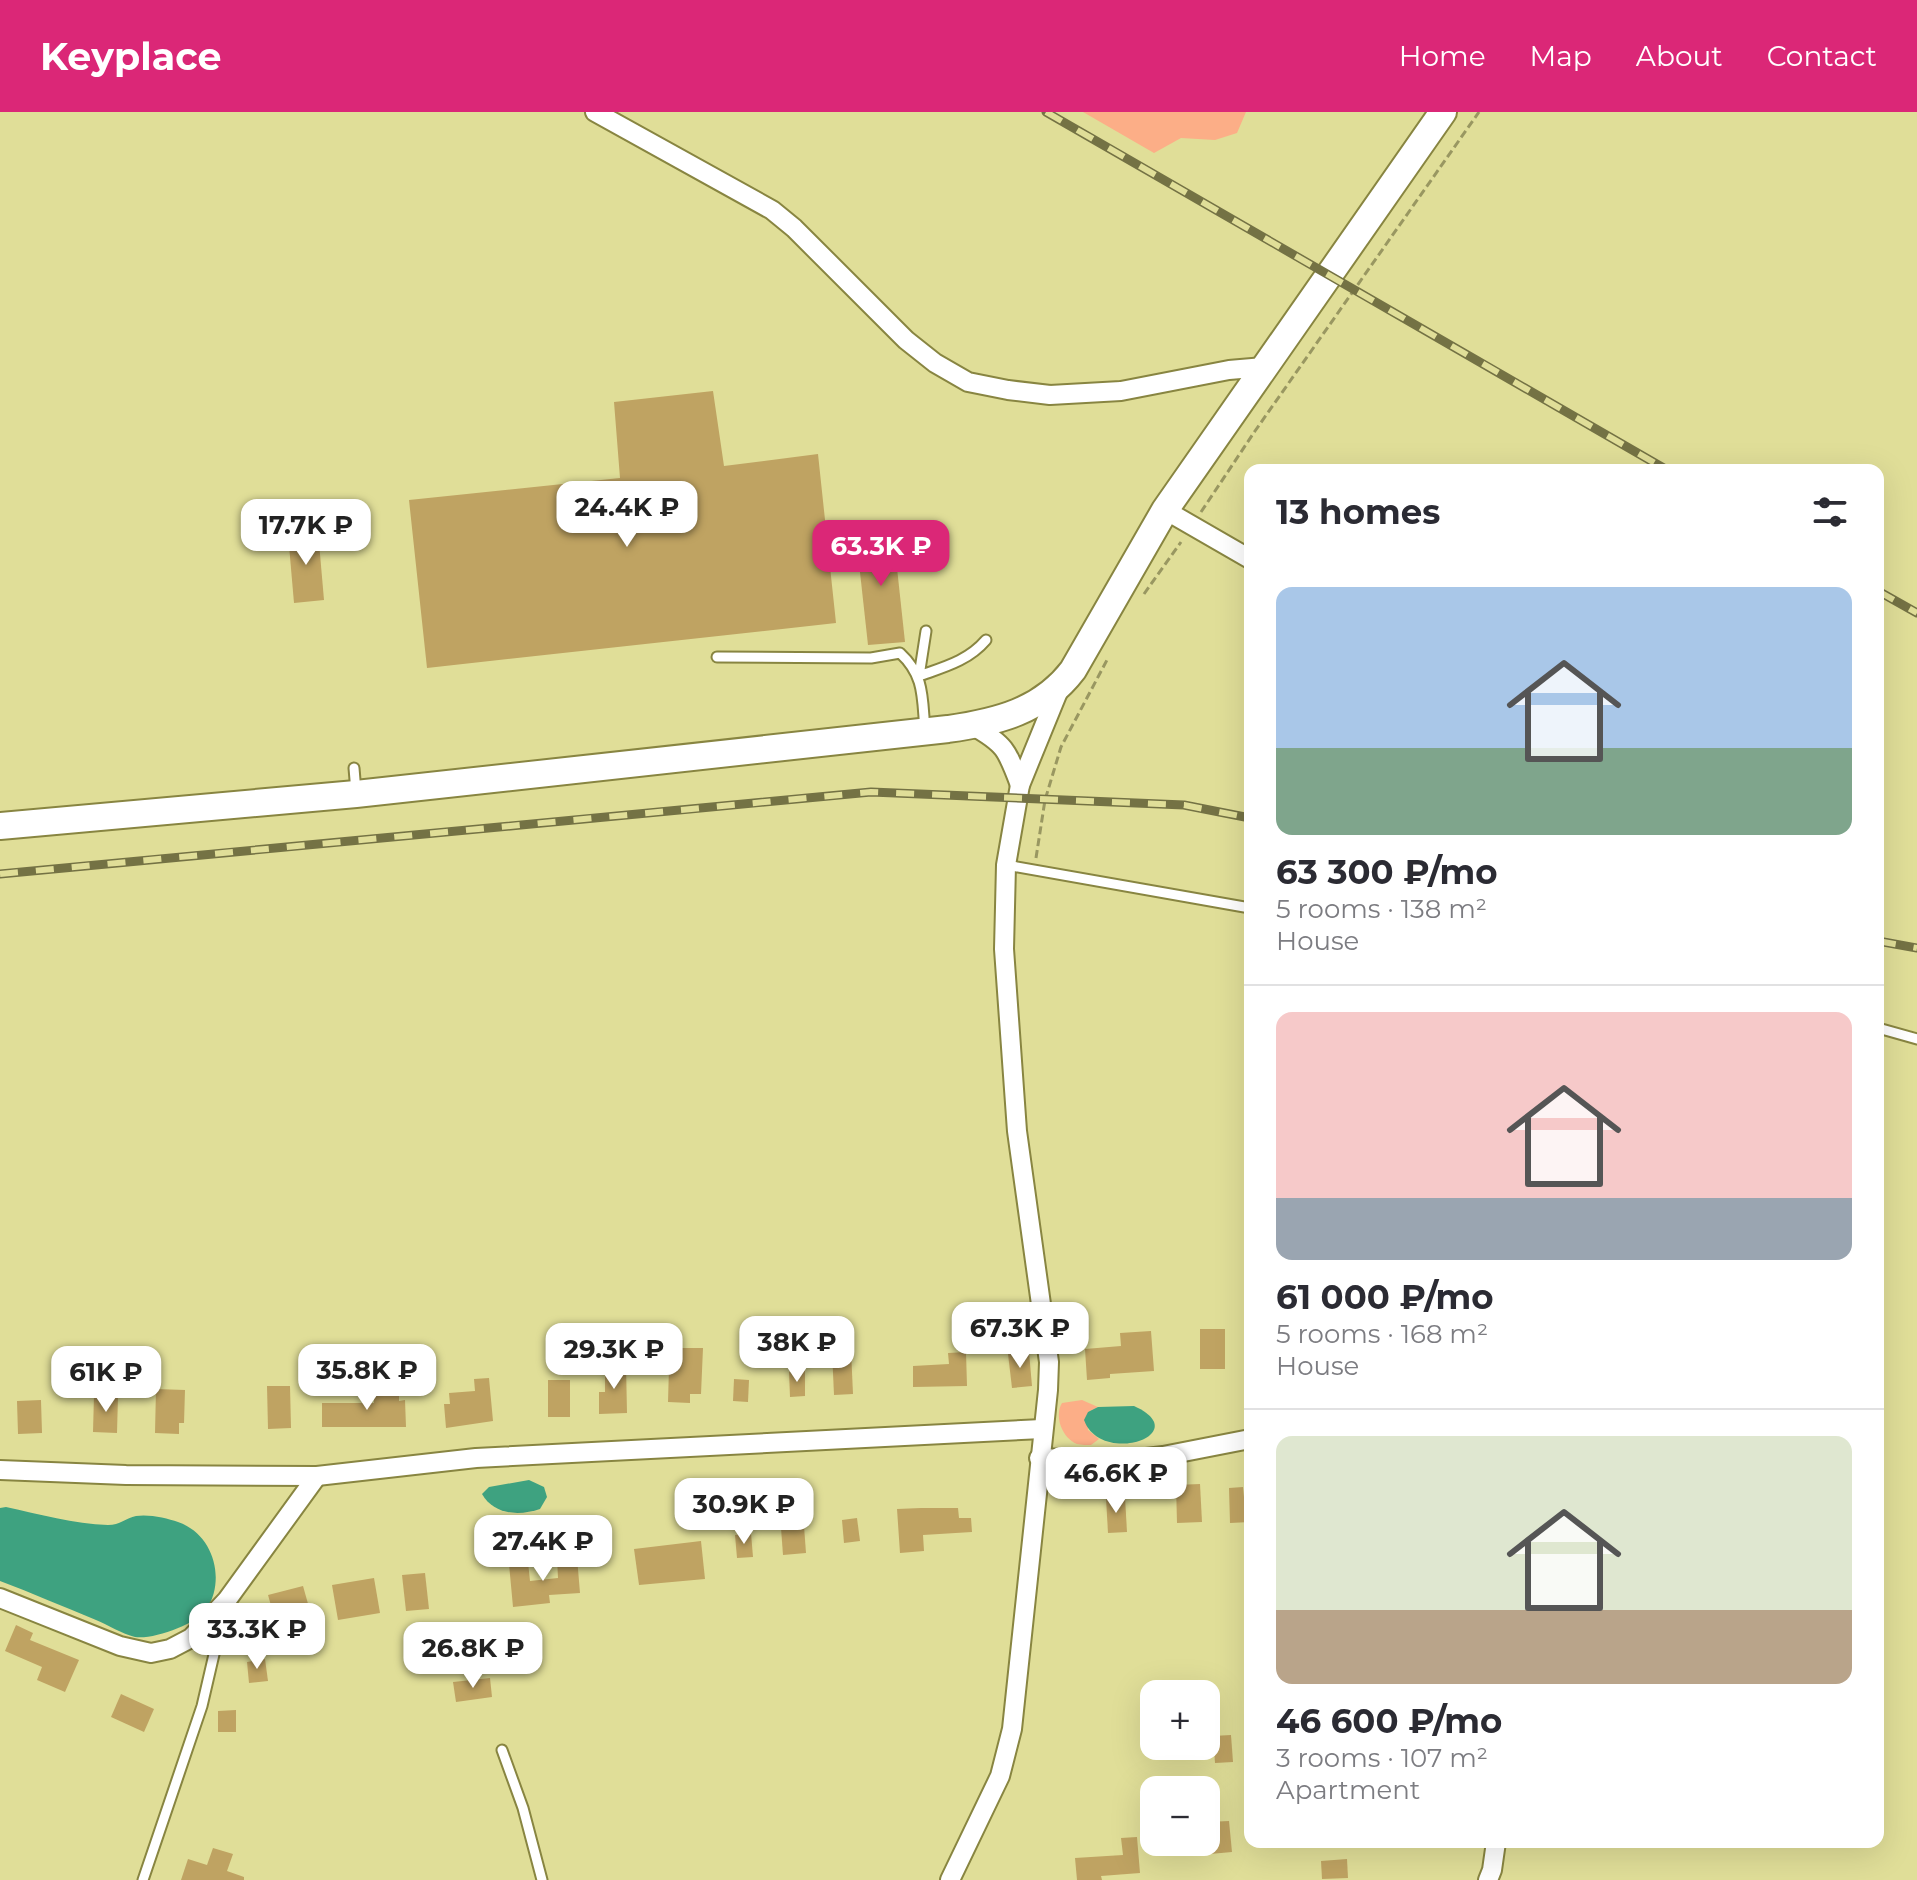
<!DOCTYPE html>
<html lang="en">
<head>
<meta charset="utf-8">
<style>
  body { margin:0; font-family:Montserrat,sans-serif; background:#f2f2f3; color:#2b2b33; height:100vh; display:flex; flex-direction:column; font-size:30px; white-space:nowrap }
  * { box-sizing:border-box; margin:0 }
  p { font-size:26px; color:#7c7c81 }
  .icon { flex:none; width:44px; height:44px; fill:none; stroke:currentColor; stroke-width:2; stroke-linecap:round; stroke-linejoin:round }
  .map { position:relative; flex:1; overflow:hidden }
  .side { position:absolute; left:1244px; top:352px; width:640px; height:1384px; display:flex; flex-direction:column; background:#fff; border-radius:16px; box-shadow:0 8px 32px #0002 }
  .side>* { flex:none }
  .buttons { position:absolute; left:1140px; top:1568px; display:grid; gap:16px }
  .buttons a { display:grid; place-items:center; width:80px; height:80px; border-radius:16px; background:#fff; box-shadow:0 8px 32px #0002; font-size:40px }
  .price { position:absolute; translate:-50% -68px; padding:0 18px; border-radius:16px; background:#fff; color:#222; font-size:26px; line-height:52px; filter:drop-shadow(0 2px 4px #0008) }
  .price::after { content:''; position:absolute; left:50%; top:48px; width:24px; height:18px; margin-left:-12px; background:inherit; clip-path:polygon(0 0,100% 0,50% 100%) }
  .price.current { background:#db2777; color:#fff }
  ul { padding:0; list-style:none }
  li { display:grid; align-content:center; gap:16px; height:424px; padding:0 32px }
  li+li { border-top:2px solid #e1e1e2 }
  li span { display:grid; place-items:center; height:248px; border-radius:16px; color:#555 }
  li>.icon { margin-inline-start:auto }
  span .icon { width:144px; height:144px; fill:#fffc; stroke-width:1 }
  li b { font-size:34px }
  h2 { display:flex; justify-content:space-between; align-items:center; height:96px; padding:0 32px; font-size:34px }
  header { display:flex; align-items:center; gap:48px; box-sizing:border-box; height:112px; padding:0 40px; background:#db2777; color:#fff }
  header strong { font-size:38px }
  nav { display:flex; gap:44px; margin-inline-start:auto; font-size:28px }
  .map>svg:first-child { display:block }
</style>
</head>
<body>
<header>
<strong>Keyplace</strong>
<nav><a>Home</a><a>Map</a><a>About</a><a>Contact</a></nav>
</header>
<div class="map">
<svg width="1917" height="1768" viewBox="0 0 1917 1768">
  <rect width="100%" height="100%" fill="#e0de98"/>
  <g fill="#fcae87">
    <path d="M1083,0h163l-9,21 -22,7 -34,-2 -27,15z"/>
    <path d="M1082,1288l16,7 -10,5v18l11,9 -8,6c-4,0 -9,0 -14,-1 -15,-6 -23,-28 -15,-41z"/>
  </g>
  <g fill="#3ea280">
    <path d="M1134,1294c62,28 -33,61 -50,14l4,-8 10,-5z"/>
    <path d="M529,1368l15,7 3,10 -7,12c-21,7 -46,6 -58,-15l7,-7z"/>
    <path d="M6,1395c33,7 68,17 102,18 12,0 18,-7 28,-9 13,-2 31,2 42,6 35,12 48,56 29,87 -10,15 -54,31 -72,28 -13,-3 -27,-12 -39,-17 -32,-13 -64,-27 -96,-39v-73z"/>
  </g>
  <g fill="#bfa362">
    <path d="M713,279l11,75 94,-12 18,169 -409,45 -18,-168 211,-22 -6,-76z"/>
    <path d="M318,419l6,69 -30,3 -6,-69z"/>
    <path d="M893,419l12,111 -37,3 -12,-109z"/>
    <rect x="1200" y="1217" width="25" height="40"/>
    <path d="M1151,1219l3,40 -44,3v4l-23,2 -2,-31 36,-3 -1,-13z"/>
    <path d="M679,1236h24l-2,46h-11v9l-22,-1 1,-35h10z"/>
    <path d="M851,1238l2,44 -19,1 -2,-44z"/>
    <path d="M966,1240l1,34 -54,1v-21l36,-2 -1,-11z"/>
    <path d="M1029,1240l3,34 -20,2 -4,-34z"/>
    <path d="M605,1253h21l1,48 -28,1v-22h6z"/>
    <path d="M805,1259v25l-15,1 -1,-25z"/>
    <path d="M489,1266l4,43 -47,7 -2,-24h6l-1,-11 26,-2 -1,-12z"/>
    <path d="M734,1267l15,1 -1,22 -15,-1z"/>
    <rect x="548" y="1268" width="22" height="37"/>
    <path d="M267,1274h23l1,42 -23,1z"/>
    <path d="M156,1277l29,1 -1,33h-5v11l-24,-1z"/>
    <path d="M374,1278h25v11l6,-1 1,27h-84v-24h52z"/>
    <path d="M94,1283l24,1 -1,37 -24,-1z"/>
    <path d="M41,1288l1,33 -24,1 -1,-33z"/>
    <path d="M1200,1372l2,38 -25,1 -1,-38z"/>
    <path d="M1243,1375l1,10 6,-1v26l-20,1 -1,-35z"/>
    <path d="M1125,1385l2,35 -19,1 -2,-35z"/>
    <path d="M921,1396h37l1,10h12l1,14 -49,3 1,16 -24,2 -3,-44z"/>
    <path d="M857,1406l3,23 -16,2 -2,-23z"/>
    <path d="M804,1414l2,27 -23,2 -2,-27z"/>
    <path d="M751,1421l2,24 -16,1 -2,-23z"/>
    <path d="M701,1429l4,38 -66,6 -5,-36z"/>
    <path d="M577,1445l3,36 -31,2 1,8 -37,4 -4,-43 19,-2 2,19 28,-3 -1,-20z"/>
    <path d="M425,1461l4,36 -23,2 -4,-36z"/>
    <path d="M374,1466l6,35 -42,7 -6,-35z"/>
    <path d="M303,1474l11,39 -35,9 -11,-39z"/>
    <path d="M16,1513l17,8 -3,7 49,20 -14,32 -28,-12 5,-13 -37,-16z"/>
    <path d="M265,1547l3,22 -19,2 -2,-21z"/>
    <path d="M490,1566l2,19 -36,5 -3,-20z"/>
    <path d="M121,1582l33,15 -10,23 -33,-15z"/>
    <path d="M236,1598v22h-18v-21z"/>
    <path d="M1231,1623l2,27 -18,1 -2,-27z"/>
    <path d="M1229,1709l3,31 -22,2 -3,-32z"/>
    <path d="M1137,1725l3,36 -39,3 1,4h-25l-2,-22 48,-3 -2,-17z"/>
    <path d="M213,1736l20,6 -6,17 17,6v3h-63l7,-21 19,6z"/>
    <path d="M1347,1747l1,19 -26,1 -1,-18z"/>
  </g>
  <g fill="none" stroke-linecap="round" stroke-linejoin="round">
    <defs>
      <g id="lane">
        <path d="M926,519l-7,45c25,-9 49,-15 67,-36"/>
        <path d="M717,545l154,1 29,-5c25,23 22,45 25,77"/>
        <path d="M354,656l2,24"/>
        <path d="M1006,753l244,43"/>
        <path d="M1878,916l39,11"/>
        <path d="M502,1638l21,58 19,72"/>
        <path d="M143,1768l59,-174 23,-99"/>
      </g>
      <g id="street">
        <path d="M595,0l177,98 22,18 112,112 29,23 33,19 40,8 42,5 71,-4 108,-21 35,-3"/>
        <path d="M1165,398l85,49"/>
        <path d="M973,614c32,18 34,24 47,59"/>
        <path d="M1039,1346l82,3 42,-5 87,-17"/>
        <path d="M0,1358l126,5 191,1 159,-18 566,-29"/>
        <path d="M0,1486l120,48 31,7 19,-4 21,-11 36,-38 90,-124"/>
        <path d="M950,1768l50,-104 12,-47 36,-339 1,-28 -32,-231 -13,-182 2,-84 14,-80 40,-98"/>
        <path d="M1488,1768l4,-10 4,-28"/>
      </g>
      <path id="secondary" d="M0,714l356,-32 592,-65c49,-7 94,-18 125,-59l92,-160 278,-398"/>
    </defs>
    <use href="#lane" stroke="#888541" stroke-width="13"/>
    <use href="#street" stroke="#888541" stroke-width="22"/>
    <use href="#secondary" stroke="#888541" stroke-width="30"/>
    <g stroke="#999761" stroke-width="3" stroke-dasharray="8 4" stroke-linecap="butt">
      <path d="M1201,400l54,-81 224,-319"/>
      <path d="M1144,482l37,-52"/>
      <path d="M1036,746l9,-58 16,-53 46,-87"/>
    </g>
    <use href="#lane" stroke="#fff" stroke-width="9"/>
    <use href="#street" stroke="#fff" stroke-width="18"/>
    <use href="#secondary" stroke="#fff" stroke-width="26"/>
    <defs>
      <g id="rail">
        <path d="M1046,0l621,358"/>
        <path d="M1878,479l39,22"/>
        <path d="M0,762l871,-82 313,13 66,13"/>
        <path d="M1878,829l39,7"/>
      </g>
    </defs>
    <use href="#rail" stroke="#747244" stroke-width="9"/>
    <use href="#rail" stroke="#e0de98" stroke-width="6" stroke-dasharray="18" stroke-linecap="butt"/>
  </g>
</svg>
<div class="buttons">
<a>+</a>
<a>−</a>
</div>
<b class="price" style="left:627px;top:437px">24.4K ₽</b>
<b class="price" style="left:306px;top:455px">17.7K ₽</b>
<b class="price current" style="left:881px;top:476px">63.3K ₽</b>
<b class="price" style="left:1020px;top:1258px">67.3K ₽</b>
<b class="price" style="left:797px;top:1272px">38K ₽</b>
<b class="price" style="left:614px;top:1279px">29.3K ₽</b>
<b class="price" style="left:367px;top:1300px">35.8K ₽</b>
<b class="price" style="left:106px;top:1302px">61K ₽</b>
<b class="price" style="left:1116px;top:1403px">46.6K ₽</b>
<b class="price" style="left:744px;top:1434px">30.9K ₽</b>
<b class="price" style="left:543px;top:1471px">27.4K ₽</b>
<b class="price" style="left:257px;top:1559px">33.3K ₽</b>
<b class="price" style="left:473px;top:1578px">26.8K ₽</b>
<section class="side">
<h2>13 homes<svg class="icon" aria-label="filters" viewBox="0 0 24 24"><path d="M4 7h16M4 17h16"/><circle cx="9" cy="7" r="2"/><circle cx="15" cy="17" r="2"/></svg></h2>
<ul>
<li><span style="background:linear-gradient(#a9c7e8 65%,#7fa58c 0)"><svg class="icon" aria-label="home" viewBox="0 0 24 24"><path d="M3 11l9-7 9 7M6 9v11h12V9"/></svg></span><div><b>63 300 ₽/mo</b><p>5 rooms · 138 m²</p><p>House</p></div></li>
<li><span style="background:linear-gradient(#f6c9c9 75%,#9aa5b1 0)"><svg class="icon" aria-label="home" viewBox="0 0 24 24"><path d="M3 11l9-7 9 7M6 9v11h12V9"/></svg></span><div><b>61 000 ₽/mo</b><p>5 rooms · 168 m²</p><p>House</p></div></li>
<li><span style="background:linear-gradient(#dfe7d0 70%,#b9a48a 0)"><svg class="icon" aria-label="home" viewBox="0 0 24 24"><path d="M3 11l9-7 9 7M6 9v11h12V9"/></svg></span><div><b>46 600 ₽/mo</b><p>3 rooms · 107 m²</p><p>Apartment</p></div></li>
</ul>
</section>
</div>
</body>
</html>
